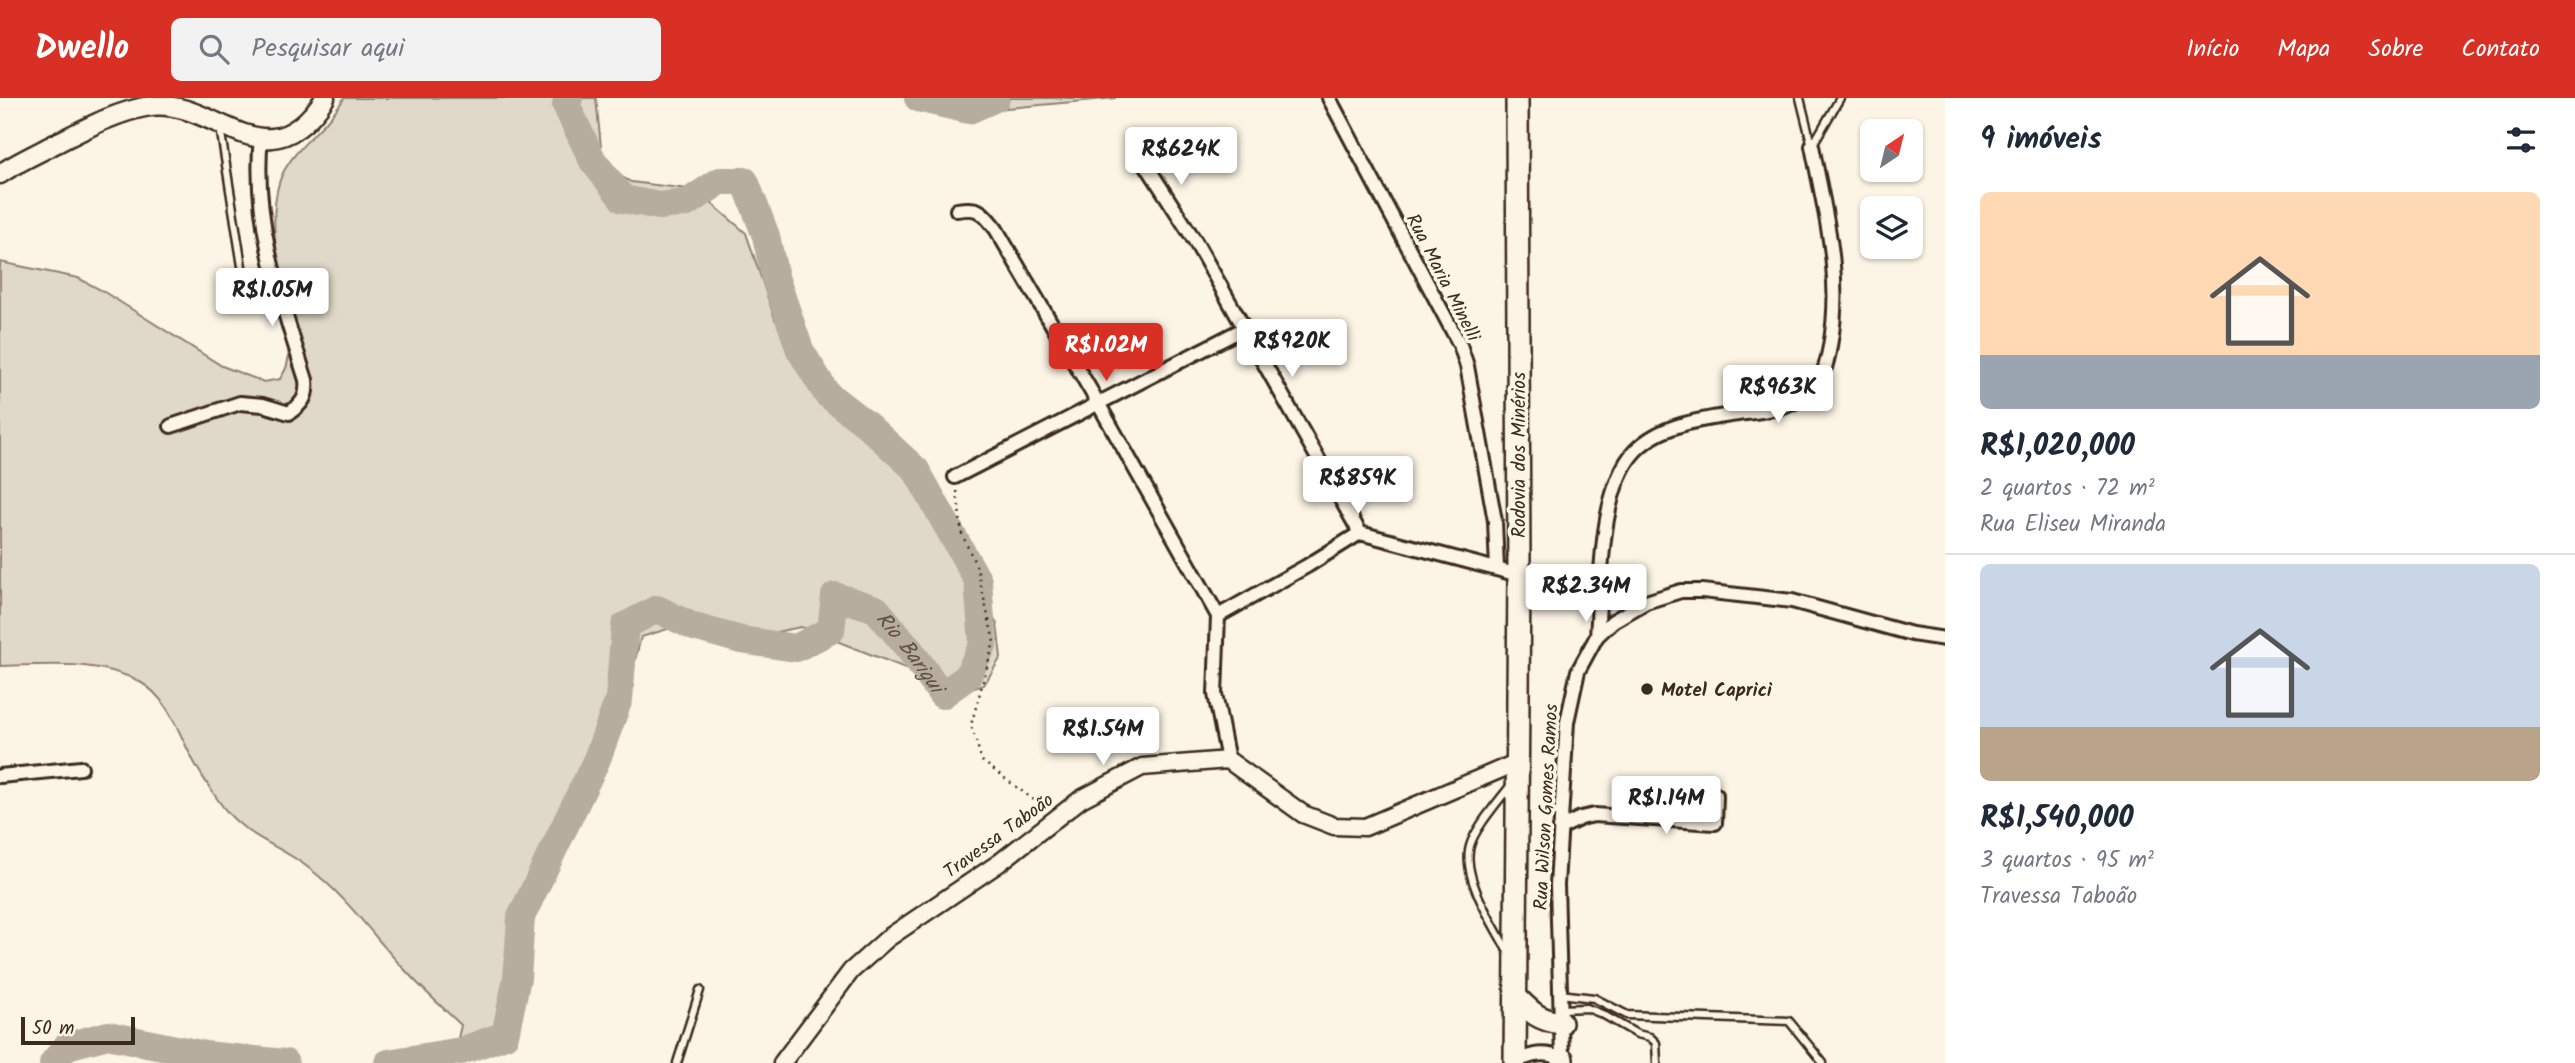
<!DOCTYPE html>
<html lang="pt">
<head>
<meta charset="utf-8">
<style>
  body { margin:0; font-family:Kalam,sans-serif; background:#f2f2f3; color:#1f2937; height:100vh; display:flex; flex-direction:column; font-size:26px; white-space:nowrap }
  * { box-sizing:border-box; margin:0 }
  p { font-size:23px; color:#747a83 }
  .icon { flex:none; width:38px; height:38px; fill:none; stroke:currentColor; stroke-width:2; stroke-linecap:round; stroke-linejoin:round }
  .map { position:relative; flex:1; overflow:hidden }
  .drawer { display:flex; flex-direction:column; background:#fff; width:630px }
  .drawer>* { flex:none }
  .needle { width:46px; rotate:35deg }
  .controls { position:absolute; left:1860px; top:21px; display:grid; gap:14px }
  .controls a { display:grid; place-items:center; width:63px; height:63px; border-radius:10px; background:#fff; box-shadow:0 2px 5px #0004; font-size:35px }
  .scale { position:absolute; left:21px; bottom:18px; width:114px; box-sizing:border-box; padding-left:7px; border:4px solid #3b2a1e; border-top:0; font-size:19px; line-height:24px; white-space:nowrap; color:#3b2a1e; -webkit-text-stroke:5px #fcf5e5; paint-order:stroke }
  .price { position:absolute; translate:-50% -60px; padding:0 16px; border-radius:7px; background:#fff; color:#222; font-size:23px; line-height:46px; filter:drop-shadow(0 2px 4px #0008) }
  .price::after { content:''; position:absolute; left:50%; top:42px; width:21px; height:16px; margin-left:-10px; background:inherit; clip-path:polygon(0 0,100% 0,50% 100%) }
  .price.current { background:#d93025; color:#fff }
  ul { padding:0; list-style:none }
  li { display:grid; align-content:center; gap:14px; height:371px; padding:0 35px }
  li+li { border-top:2px solid #e0e1e3 }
  li span { display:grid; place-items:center; height:217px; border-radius:10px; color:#555 }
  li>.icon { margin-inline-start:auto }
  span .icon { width:126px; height:126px; fill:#fffc; stroke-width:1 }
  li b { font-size:30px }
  h2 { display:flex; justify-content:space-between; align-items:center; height:84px; padding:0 35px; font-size:30px }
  header { display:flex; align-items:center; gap:42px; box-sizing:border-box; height:98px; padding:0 35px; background:#d93025; color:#fff }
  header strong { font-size:33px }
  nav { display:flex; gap:38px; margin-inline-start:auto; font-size:24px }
  .search { width:490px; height:63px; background:#f2f2f3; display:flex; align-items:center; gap:18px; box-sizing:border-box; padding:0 24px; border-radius:10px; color:#747a83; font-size:26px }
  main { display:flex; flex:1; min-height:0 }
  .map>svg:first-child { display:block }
</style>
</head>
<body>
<header>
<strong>Dwello</strong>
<div class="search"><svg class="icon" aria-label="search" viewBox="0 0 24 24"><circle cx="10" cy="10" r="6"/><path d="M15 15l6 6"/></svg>Pesquisar aqui</div>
<nav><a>Início</a><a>Mapa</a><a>Sobre</a><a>Contato</a></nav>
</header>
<main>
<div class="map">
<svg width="1945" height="965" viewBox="0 0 1945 965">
  <rect width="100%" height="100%" fill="#fcf5e5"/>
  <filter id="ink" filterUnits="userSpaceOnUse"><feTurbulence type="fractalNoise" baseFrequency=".0143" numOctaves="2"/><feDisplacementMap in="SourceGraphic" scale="14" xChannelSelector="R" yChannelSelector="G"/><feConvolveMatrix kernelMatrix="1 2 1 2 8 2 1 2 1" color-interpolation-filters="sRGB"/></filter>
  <g filter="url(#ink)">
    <g fill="#e0d8c8" stroke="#8e8173" stroke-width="2">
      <path d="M344,0h252l7,68 28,16 65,8 50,43 29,86 56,85 115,109 22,64 29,47 4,33 -17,28 -31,10 -40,-24 -112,-44 -82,16 -48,-15 -30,9 -28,112 -75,153 -28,117 -34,37 -23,5 8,-36c-19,-18 -39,-36 -57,-56 -31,-33 -57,-72 -94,-100 -33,-27 -66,-30 -92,-69 -9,-13 -18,-27 -25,-40 -14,-26 -25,-63 -53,-78 -42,-23 -93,-17 -140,-16v-404l78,16 23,12 121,76 42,16 16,-3c2,-4 6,-9 7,-14 4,-13 0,-30 -1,-43 -5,-42 -19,-98 -7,-139 9,-32 49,-56 65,-85z"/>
      <path d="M949,0h167l-131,12z"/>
    </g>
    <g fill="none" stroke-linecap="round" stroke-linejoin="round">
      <g stroke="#b7ad9e" stroke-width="28">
        <path d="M918,0l51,12 27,-12"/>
        <path d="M53,965l14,-17 41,-11 97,20 80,8"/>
        <path id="s1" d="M388,965l73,-12 44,-16 12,-57 4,-61 76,-158 22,-60 6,-73 32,-17 37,18 47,13 55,8 35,-18 4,-34 41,13 34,41 32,45 25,-18 16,-32 -5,-64 -62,-111 -49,-45 -40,-31 -27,-44 -25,-73 -9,-41 -21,-55h-25l-33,22 -28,3 -36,-7 -30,-38 -27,-56 3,-7"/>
      </g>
      <defs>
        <g id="service">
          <path d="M1800,0l12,48"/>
          <path d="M220,29l24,152"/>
          <path d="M1812,48l28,-48"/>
          <path d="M1509,856c-14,-28 -48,-76 -39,-108 5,-18 28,-44 40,-60"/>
          <path d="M1560,896l34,4 33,17 162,6 34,42"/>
          <path d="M1560,911l27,-1 15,6 35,20 13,3 6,6 1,20"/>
          <path d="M677,965l23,-73"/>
        </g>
        <g id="minor">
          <path d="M1329,0l131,247 7,21 28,155 2,48"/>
          <path d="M1138,54l57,89 165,292"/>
          <path d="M957,112c23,-4 25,2 39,19l102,174 120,213 -3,78 13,66"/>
          <path d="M171,328l69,-23 23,2 26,8c13,-9 19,-16 17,-33 -25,-79 -54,-159 -45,-243"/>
          <path d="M955,379l290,-149"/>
          <path d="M1218,518l89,-50 53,-33 159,42"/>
          <path d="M1597,538c4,-50 2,-147 38,-185 26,-27 68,-32 103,-37 25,-3 51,-5 71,-21 14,-13 18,-29 21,-47 13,-69 -5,-134 -18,-200"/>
          <path d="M0,678l81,-8"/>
          <path d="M1560,730l21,-10 13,-3 121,8 1,-28"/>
          <path d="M1517,965l-2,-1c17,-8 29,-11 47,-3"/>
          <path d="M1558,965l4,-4 -5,-174 10,-163 11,-51 19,-35 16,-15 33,-19 35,-11h21l90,10 120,33 33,5"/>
        </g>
        <path id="tertiary" d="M782,965l69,-92 37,-33 111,-75 82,-64 61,-32 86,-7 75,54 31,12 31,1 153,-65"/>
        <path id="secondary" d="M0,76c16,-11 34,-19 51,-28 32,-16 63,-34 99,-40 67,-8 116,82 175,-8"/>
        <g id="primary">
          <path d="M1516,899c15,15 22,23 45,26"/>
          <path d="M1562,961v4"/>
          <path d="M1515,965l4,-488 -2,-477"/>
        </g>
      </defs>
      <use href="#service" stroke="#3b2a1e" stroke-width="11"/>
      <use href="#minor" stroke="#3b2a1e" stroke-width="18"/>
      <use href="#tertiary" stroke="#3b2a1e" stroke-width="21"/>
      <use href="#secondary" stroke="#3b2a1e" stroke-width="23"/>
      <use href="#primary" stroke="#3b2a1e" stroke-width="26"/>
      <path stroke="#3b2a1e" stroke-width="2.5" stroke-dasharray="2 5" stroke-linecap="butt" d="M957,393l5,43 15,34 17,74 -23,83 11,36 61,46"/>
      <use href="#service" stroke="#fcf5e5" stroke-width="6"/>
      <use href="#minor" stroke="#fcf5e5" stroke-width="12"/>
      <use href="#tertiary" stroke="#fcf5e5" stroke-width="16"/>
      <use href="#secondary" stroke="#fcf5e5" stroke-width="18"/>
      <use href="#primary" stroke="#fcf5e5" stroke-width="21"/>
    </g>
  </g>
  <circle fill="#3b2a1e" stroke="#fcf5e5" stroke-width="2.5" cx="1647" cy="591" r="7"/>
  <g text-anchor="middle" stroke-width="7" stroke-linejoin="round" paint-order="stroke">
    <g font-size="19" fill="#3b2a1e" stroke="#fcf5e5">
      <text transform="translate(1444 179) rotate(63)" y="7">Rua Maria Minelli</text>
      <text transform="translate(1518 357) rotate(-90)" y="7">Rodovia dos Minérios</text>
      <text transform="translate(1545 709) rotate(-87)" y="7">Rua Wilson Gomes Ramos</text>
      <text transform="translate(998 737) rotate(-36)" y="7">Travessa Taboão</text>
    </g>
    <g font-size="19" font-weight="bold" fill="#3b2a1e" stroke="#fcf5e5" text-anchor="start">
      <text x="1661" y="598">Motel Caprici</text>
    </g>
    <g font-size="21" font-style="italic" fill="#605144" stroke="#fcf5e5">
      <text dy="7" stroke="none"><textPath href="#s1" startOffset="906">Rio Barigui</textPath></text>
    </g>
  </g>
</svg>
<div class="controls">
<a><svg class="needle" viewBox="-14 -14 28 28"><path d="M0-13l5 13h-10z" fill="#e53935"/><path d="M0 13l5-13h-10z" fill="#747a83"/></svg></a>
<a><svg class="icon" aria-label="layers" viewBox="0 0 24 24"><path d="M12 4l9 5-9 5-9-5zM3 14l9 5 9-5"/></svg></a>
</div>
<div class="scale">50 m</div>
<b class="price" style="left:1181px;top:89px">R$624K</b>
<b class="price" style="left:272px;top:230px">R$1.05M</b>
<b class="price" style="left:1292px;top:281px">R$920K</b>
<b class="price current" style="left:1106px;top:285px">R$1.02M</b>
<b class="price" style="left:1778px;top:327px">R$963K</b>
<b class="price" style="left:1358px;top:418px">R$859K</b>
<b class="price" style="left:1586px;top:526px">R$2.34M</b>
<b class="price" style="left:1103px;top:669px">R$1.54M</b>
<b class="price" style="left:1666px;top:738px">R$1.14M</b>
</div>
<section class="drawer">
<h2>9 imóveis<svg class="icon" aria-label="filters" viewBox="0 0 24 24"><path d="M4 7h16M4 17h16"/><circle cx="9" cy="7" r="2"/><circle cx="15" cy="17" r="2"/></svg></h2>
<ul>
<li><span style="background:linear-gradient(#ffd9b3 75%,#9aa5b1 0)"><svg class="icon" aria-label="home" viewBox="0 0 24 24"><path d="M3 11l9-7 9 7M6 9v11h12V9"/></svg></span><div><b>R$1,020,000</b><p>2 quartos · 72 m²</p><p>Rua Eliseu Miranda</p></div></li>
<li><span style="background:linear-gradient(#c9d6e8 75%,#b9a48a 0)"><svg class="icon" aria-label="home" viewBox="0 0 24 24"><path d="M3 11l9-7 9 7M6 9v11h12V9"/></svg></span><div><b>R$1,540,000</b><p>3 quartos · 95 m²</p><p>Travessa Taboão</p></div></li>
</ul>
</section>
</main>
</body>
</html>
